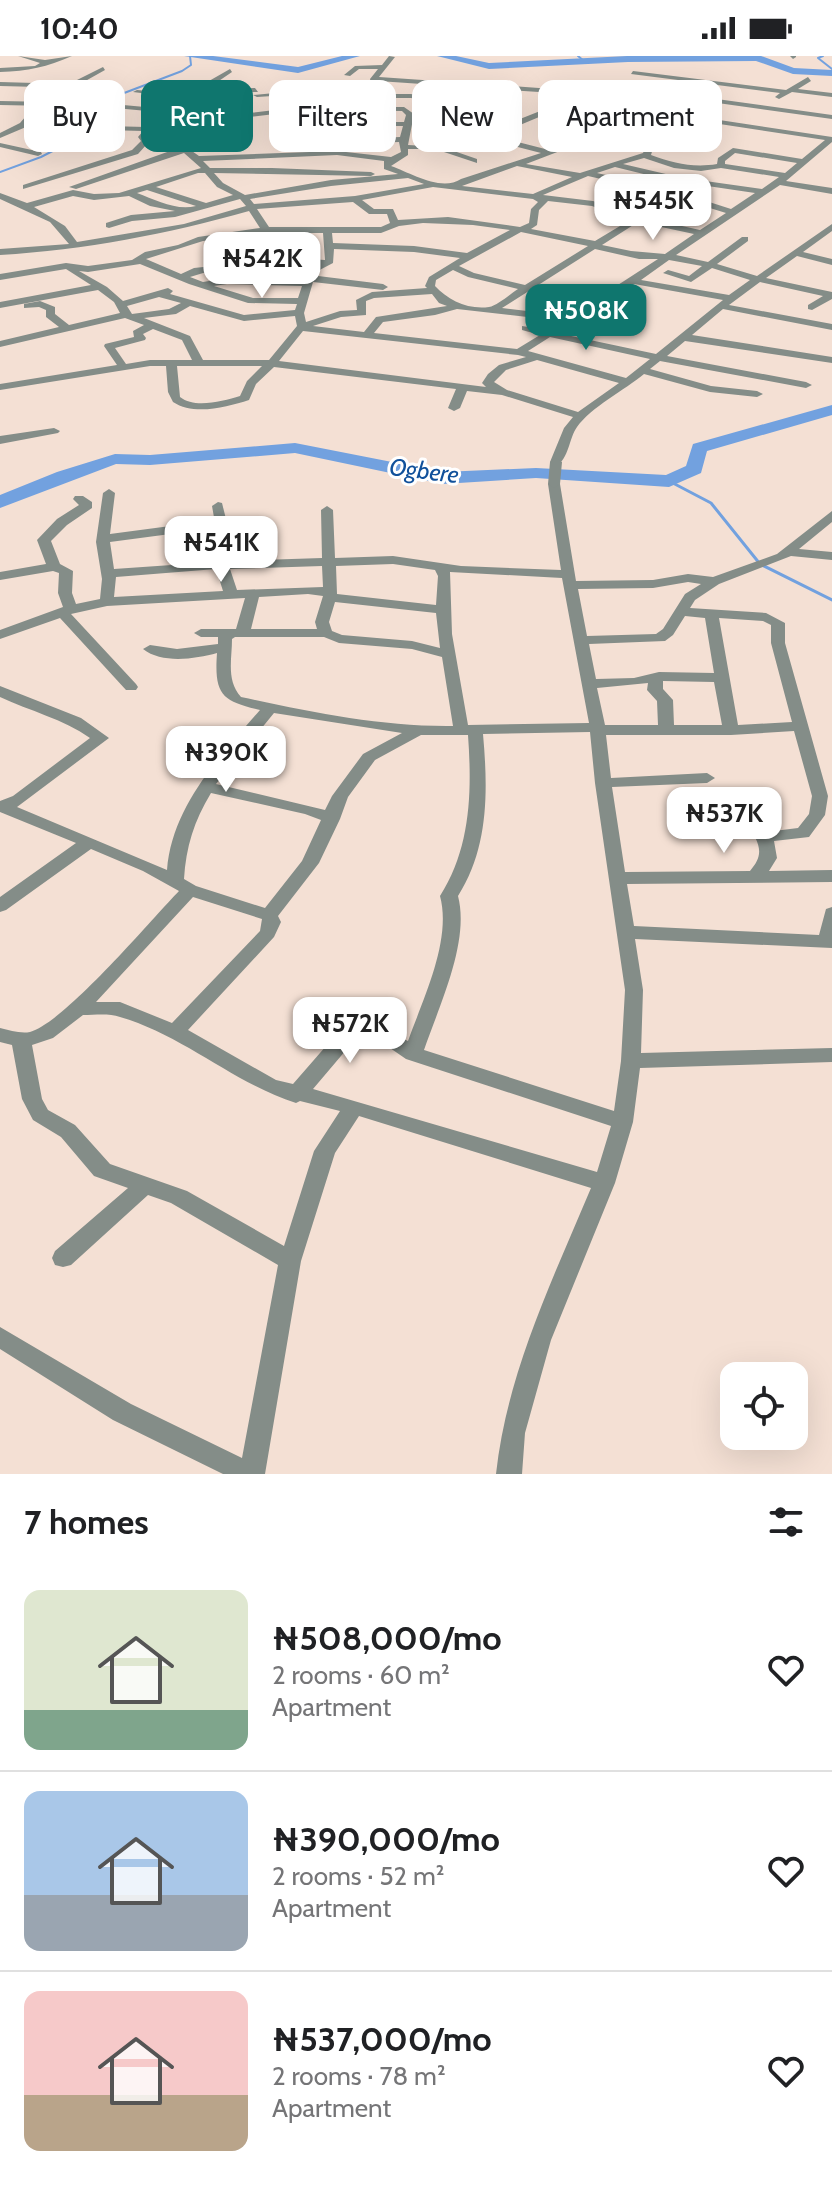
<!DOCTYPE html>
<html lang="en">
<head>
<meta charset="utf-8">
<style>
  body { margin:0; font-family:Cabin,sans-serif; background:#f2f2f2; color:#202124; height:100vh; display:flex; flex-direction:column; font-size:30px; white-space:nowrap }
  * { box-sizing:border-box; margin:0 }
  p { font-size:26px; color:#757577 }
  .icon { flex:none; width:44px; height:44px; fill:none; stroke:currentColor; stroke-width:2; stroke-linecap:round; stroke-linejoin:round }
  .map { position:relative; height:1418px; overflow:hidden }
  .sheet { display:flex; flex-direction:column; background:#fff; flex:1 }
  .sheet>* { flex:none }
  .top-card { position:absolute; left:24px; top:24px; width:784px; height:72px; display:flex; gap:16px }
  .tools { position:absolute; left:720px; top:1306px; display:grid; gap:16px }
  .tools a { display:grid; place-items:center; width:88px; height:88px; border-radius:16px; background:#fff; box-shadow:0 8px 32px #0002; font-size:40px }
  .price { position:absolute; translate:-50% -68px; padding:0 18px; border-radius:16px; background:#fff; color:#222; font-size:26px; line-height:52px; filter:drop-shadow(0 2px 4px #0008) }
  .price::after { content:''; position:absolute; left:50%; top:48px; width:24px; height:18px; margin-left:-12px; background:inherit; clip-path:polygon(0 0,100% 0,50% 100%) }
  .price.current { background:#0f766e; color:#fff }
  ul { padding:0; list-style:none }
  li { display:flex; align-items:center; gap:24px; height:200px; padding:0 24px }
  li+li { border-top:2px solid #e0e0e0 }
  li span { display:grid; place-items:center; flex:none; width:224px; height:160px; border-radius:16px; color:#555 }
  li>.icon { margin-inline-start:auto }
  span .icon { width:96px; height:96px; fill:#fffc; stroke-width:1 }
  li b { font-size:34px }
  h2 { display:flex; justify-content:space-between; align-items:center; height:96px; padding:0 24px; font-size:34px }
  .chip { padding:0 28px; border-radius:16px; background:#fff; box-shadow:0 8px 32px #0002; font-size:28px; line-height:72px }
  .chip.current { background:#0f766e; color:#fff }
  .status { display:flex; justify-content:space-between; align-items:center; height:56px; padding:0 40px; background:#fff; direction:ltr }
  .status svg { height:22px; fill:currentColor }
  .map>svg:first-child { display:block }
</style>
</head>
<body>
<div class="status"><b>10:40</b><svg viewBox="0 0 49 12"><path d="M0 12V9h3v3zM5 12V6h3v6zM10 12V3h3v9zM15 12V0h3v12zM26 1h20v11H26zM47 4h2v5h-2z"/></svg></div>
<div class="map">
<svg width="832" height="1418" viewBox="0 0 832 1418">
  <rect width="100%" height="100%" fill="#f4e0d4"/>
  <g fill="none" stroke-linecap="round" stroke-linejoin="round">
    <g stroke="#72a1df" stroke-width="2">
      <path d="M578,0l6,5"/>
      <path d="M823,0l-5,2 14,11"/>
      <path d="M0,116l41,-15 29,-15 41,-44 71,-27 9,-6 -1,-9"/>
    </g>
    <path stroke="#72a1df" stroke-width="3" d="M669,425l42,22 49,61 72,36"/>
    <g fill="#72a1df" fill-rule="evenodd">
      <path d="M184,0h29l85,11 44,-11h18l-62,17z"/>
      <path d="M437,0h19l33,7 138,-7h134l33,12 38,2v6l-39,-2 -37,-13 -128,1 -139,7z"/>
      <path d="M832,349v10l-125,36 -6,22 -32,14 -133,-9 -93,6 -148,-31 -145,12 -34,-1 -116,44v-13l57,-23 58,-18 35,1 145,-12 148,29 93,-4 130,7 20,-9 7,-22z"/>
    </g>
    <g fill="#848d88" fill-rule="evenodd">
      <path d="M18,0l27,4 27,-4c-25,11 -44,15 -72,16v-4l35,-2 5,-3z"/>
      <path d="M389,0l6,1 -16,20 160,11 45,8 3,4 245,37v5l-46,39 46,7v6l-52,-9 -104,70 32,7 34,-25h6v4l-31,23 40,12 75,-52v7l-29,21 29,7v6l-35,-9 -31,22 66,14v7l-20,11 -4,-1v-4l15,-9 -63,-14 -31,23 103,19v6l-109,-21 -31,26 140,22v6l-147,-22 -18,15 139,26 6,3 -6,3 -146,-27 -10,8 61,17 46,5 6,3 -6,3 -47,-5 -66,-18c-19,16 -53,33 -67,53 -8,11 -8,32 -21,39l-6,-4 14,-34 9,-11 -71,-22 -35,-4 -7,17 -6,3 -6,-3 8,-19 -182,-22 -18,17 -7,16c-22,7 -55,16 -76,2l-5,-10 -2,-26h-16l-150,24v-6l117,-19 -13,-19 1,-2 29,-7 -1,-6 11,-6 -19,-7 -125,29v-6l59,-14 -13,-10v-7l-7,-3 -15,1v-4l16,-3 15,6v7l14,11 51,-12 -6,-11 -16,-12 -98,18v-6l91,-17 -25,-16 -66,11v-6l66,-11 22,3 44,-6 13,-8 33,-7 20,-8 62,-9 -11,-17c-82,23 -164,39 -249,44v-6l69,-5 -19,-22 -50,-23v-6l27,10 46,-13 21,4 25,-1 82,-25 -17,-15 -108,36 -7,-2 115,-41 -37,-2 -9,10 -115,35v-4l109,-35 9,-9 -3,-4 5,-6 -37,-1 -4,-2 4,-2 40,1 12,-15 -54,-5 -3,-4 77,7 11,-11 -56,-7 4,-2 55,5 3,-6 35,-20 2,3 -25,17 48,-1 3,4 -58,1 -14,17 47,5 75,-9h66l1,-8 -5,-19 8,-10h-19l-9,7 -6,-1 11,-9 27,-1zM378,25l161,11 34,6 -114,45 -16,4 -35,-2 6,-31 -10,-7h-23l2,-9h28l22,4 4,-2 -26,-6h-29zM575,46l250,38 -23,19 -69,-11 -15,10 -1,6c-24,4 -44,-1 -66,-9l3,-10 29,-14 3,-4 -4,-2 -42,-3 -3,4 37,3 -25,12 -51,-9 -49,18 -55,-14zM308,54l94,1 4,4 -2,7h-48l-67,8 4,2 63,-6h47l-3,11 -80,4 -4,2 4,2 79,-3 2,10 -10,5 -54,-6 -138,5 -10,-7 2,-3 43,-4 -4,-2 -41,2 -43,-5 20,-24 67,6zM599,80l47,10 -3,7 -63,20 -54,-9zM487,83l54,14 -80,26c-20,13 -50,-6 -70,-13l17,-11v-6h27l42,14v-4l-26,-9zM735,97l62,10 -12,10 -60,-9v-3zM337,99l47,6v8l14,5 -67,6 -86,15 -22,-12 -9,-10 157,3 4,-2 -4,-2 -99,-4h-62l-7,-7zM644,102l30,10 27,3 20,-3 58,9 -17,12 -71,-10v4l3,1 61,9 -24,16 -56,-18 -78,-18 18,-6 49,12 15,10h6v-4l-15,-10 -47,-11zM517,110l55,11 -39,17 -71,-8zM198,117h7l12,14 16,8 -27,8 -50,-16zM588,120l82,19 5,2 -47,16 -35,-12 -50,-6zM408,122l16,6 -69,12 -101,8 -4,-5 81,-13zM433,131l100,12 5,3 -7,7 -2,14 -9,4 -72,-10 -50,3 -5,-11h-19l-12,-9zM147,134l49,16c-20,5 -40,-6 -59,-13zM73,140l21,4 35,-4 21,10 25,5 -44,4 -25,8v4l3,1 23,-7 43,-4 65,-18 6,7 -62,18 -107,18 -12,-16 -31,-19zM684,144l42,13 -26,17 -63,-14zM548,145l44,5 38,14 -35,21 -64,-12 6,-4 2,-15zM353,146l16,12h18l3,9 -9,4h-112l-12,-18zM638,166l56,12 -29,20 -34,-3 -29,-6zM423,167l50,2 37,5 -43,23 -53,-7 -81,-3 -1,-10h49l18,-7zM521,176l67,14 -63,39 -51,-12 -15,-7zM266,177h57l2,27 -79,-5 6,-14 -9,-5zM231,182l11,4 -5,17 76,7 -14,9 5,5 -77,-2 -24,4 -13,-5 23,-7v-4l-19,2 -13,6 -35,-15 57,-18zM334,193l80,3 46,6 -31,19 -4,9 2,2 -55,4 -16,8 1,10 -17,1 -34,11 -2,-9 9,-31 70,8 5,-3 -5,-3 -73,-9 23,-12zM595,193l44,10h19l-88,57 -68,-8zM669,204l33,6 -13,10 -21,-6 -5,3 28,9 21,-14 38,12 -21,15 -88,-15zM140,208l49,20 59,19 49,1 -2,6 -51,5 -74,-21 3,-3 -5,-3 -45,13 -16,-14 -28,-16 9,1zM453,214l15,7 50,12c-8,5 -20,16 -29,18 -21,3 -41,-7 -54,-21l1,-6zM227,228l75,2 -4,12h-45l-39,-12zM634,228l89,16 -67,54 -99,-21zM432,238l7,9 8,3 -71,11 -12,15 -51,-6 28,-9 25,-2v-14l8,-3zM159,241l22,6 -12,6 -37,5 -5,-8zM190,250l54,15 51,-5 2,10 -28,34h-66l-13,-24 -46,-18 32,-4zM457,253l105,12 -15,9 -25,-4v4l18,5 -23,14 -143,-16 9,-11 52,-7zM153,273l29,11 10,20h-42l-24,4 -11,-16 30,-8 1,-2 -3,-4zM303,275l215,24 8,2 -27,8 -11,9 -6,9 4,4 -207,-26zM550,281l100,22 -24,19 -98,-27zM537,304l82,23 -41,29 -71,-22 -13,-8 12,-12zM177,310h85l-15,15 -7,15c-17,5 -45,13 -60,1z"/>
      <path d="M790,0h6v1l-3,2z"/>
      <path d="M103,11l2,3 -25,14 37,1 3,4 -120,-3v-4l69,2z"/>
      <path d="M633,15l153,19 22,-13 3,4 -13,8 34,4v4l-40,-5 -13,7 -4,-2 5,-4 -149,-19z"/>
      <path d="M622,30l210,29v4l-207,-29z"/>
      <path d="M316,33l3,4 -62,4 -4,-2z"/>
      <path d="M39,45l7,2 -20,24 -26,11v-5l20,-10z"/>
      <path d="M0,87l41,9 1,2 -4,2 -38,-9z"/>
      <path d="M54,372l6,3 -2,2 -58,11v-8z"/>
      <path d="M554,424l6,4 16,97 77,-1 35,-6 25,3 64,-23 55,-43v11l-33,27 33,3v8l-41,-4 -72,28 -24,16 -5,8 76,5 19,10v20l43,153 -3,19 -16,22 -35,4 3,17 -8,13 63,-1v12l-205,2 7,42 185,9 7,-26 6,-2v41l-197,-9 8,51 -2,63 191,-5v14l-192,6 -7,54 -18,61 -64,157 -26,93 -3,41h-26c11,-101 56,-193 95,-286l-232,-72 -24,37 -34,108 -36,213h-42l-110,-54 -113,-71v-22l131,77 111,54 36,-193 -107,-62 -23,-8 -77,70 -8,2 -8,-2 -3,-7 3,-7 73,-63 -34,-12 -33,-39 -28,-17 -11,-21 -10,-54 -12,-3v-14c10,2 20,6 30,4 35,-10 120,-111 149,-141l-36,-20 -52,-22 -85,61 -6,2v-15l76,-54 -76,-31v-11l13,-5 77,-58c-27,-19 -60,-27 -90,-41v-11l81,32 28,20 -92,69 150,63c5,-64 53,-114 93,-160 -38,-9 -46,-15 -43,-57 -22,6 -55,11 -74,-4l7,-4 27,4 41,-5v-7h-17l-7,-4 7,-4h35l9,-31 -138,8 -36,8 65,70 2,3 -2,3h-10l-66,-72 -60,21v-9l63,-23 -5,-14 1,-20 -6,-2 -53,9v-8l46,-8 -9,-24 20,-21 22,-14 -6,-6 2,-3h8l9,6v6l-25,17 -16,16 9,23 13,7 -1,22 4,11 24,-5 2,-20 -6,-37 7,-49 6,-4 6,4 -5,41 83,-11h22l-3,-17 6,-4 4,1 6,24 1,34 93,-3 -1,-48 6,-4 6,4 2,48 58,-2 68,10 100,4 -13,-86zM193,475h22v31l-101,7 -4,-27zM393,508l42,6 3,6 -2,29 -99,-11 -1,-28zM322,510l1,21 -86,3 -7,-21zM216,513l7,22 -109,6 2,-20zM450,516l112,6 27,145 -121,2 -16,-91zM688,526l13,2 -16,10 -22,35 -7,5 -69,2 -9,-47 75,-1zM308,538l15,2 -8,26 2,7h-66l8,-32zM335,546l101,11 4,35 -28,-7 -70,-6 -10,-4 -3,-9zM685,560l20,2 9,55 -55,-1 -25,6 -38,1 -7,-35 76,-3 8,-6zM719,562l44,3 8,4v18l21,79 -54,3zM235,581h89l15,6 73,6 30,8 11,69c-71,1 -143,-14 -212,-29 -15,-17 -9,-37 -9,-58zM663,625l51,1 8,43h-48l-1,-25 -10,-11zM648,627l-1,7 10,11 1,24h-53l-8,-37zM274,657l128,20 -39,21 -31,42 -7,14 -109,-26zM794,675l18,65 -3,18 -11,14 -41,5 -2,4c7,14 5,22 -5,34l-125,1 -13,-85 95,-4 8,-5 -8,-5 -96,5 -5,-43h125zM590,676l5,51 30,207 -4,71 -7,50 -190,-61c15,-44 46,-108 34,-154 31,-49 30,-106 25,-162zM421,679h47c4,56 3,112 -28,161 12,44 -17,103 -32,145l-13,-6 -48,-7 -7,2 -47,54 -17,-4 -88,-50 86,-93 7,-15 -3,-6 41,-53 21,-44 8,-22 27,-37zM211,737l94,21 16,6 -19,41 -37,47 -69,-22 -12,-7c2,-32 10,-58 27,-86zM193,841l69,22 -2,12 -88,92 -52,-21h-24zM83,959c12,0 26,-2 37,2 63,18 115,67 176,86l4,-2 40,10 -26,40 -30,95 -97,-55 -77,-27 -35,-39 -27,-15 -6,-11 -10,-54 21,-7zM352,987l38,5 16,11 205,67 -14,46 -284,-83z"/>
    </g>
    <g fill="#848d88" fill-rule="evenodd">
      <path d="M0,45l104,2 4,2 -4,2 -104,-2z"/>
      <path d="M556,402l6,4 -2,22 -6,4 -6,-4 2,-22z"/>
    </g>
  </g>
  <g text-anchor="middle" stroke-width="6" stroke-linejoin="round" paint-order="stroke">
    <g font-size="24" font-style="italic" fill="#11519b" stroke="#fff">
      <text transform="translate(424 415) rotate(7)" y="8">Ogbere</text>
    </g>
  </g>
</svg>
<div class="tools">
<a><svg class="icon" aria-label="locate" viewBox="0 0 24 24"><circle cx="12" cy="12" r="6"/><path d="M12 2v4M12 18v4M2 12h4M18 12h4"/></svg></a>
</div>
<b class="price" style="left:653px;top:186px">₦545K</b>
<b class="price" style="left:262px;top:244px">₦542K</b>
<b class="price current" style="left:586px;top:296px">₦508K</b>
<b class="price" style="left:221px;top:528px">₦541K</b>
<b class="price" style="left:226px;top:738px">₦390K</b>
<b class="price" style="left:724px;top:799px">₦537K</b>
<b class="price" style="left:350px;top:1009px">₦572K</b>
<div class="top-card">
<a class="chip">Buy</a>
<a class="chip current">Rent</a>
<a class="chip">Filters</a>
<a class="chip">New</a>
<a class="chip">Apartment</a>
</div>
</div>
<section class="sheet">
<h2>7 homes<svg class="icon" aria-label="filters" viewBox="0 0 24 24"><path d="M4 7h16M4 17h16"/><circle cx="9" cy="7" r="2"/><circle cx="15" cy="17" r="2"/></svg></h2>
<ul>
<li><span style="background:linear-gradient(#dfe7d0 75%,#7fa58c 0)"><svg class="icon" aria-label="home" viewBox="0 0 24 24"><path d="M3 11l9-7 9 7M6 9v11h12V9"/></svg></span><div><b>₦508,000/mo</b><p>2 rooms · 60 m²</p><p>Apartment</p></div><svg class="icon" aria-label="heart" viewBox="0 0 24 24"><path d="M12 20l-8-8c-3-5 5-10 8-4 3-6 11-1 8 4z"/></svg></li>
<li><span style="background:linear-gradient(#a9c7e8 65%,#9aa5b1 0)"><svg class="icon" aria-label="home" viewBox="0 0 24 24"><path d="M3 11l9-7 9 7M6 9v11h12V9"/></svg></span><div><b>₦390,000/mo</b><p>2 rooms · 52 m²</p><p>Apartment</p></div><svg class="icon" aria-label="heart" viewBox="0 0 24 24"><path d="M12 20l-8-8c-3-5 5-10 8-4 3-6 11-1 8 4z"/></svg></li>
<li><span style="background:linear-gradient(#f6c9c9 65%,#b9a48a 0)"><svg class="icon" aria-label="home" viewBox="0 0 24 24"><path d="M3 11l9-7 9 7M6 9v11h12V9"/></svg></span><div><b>₦537,000/mo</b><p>2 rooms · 78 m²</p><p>Apartment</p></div><svg class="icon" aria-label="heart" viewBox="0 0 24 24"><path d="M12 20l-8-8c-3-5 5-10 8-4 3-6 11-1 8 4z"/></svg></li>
</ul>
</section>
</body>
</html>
